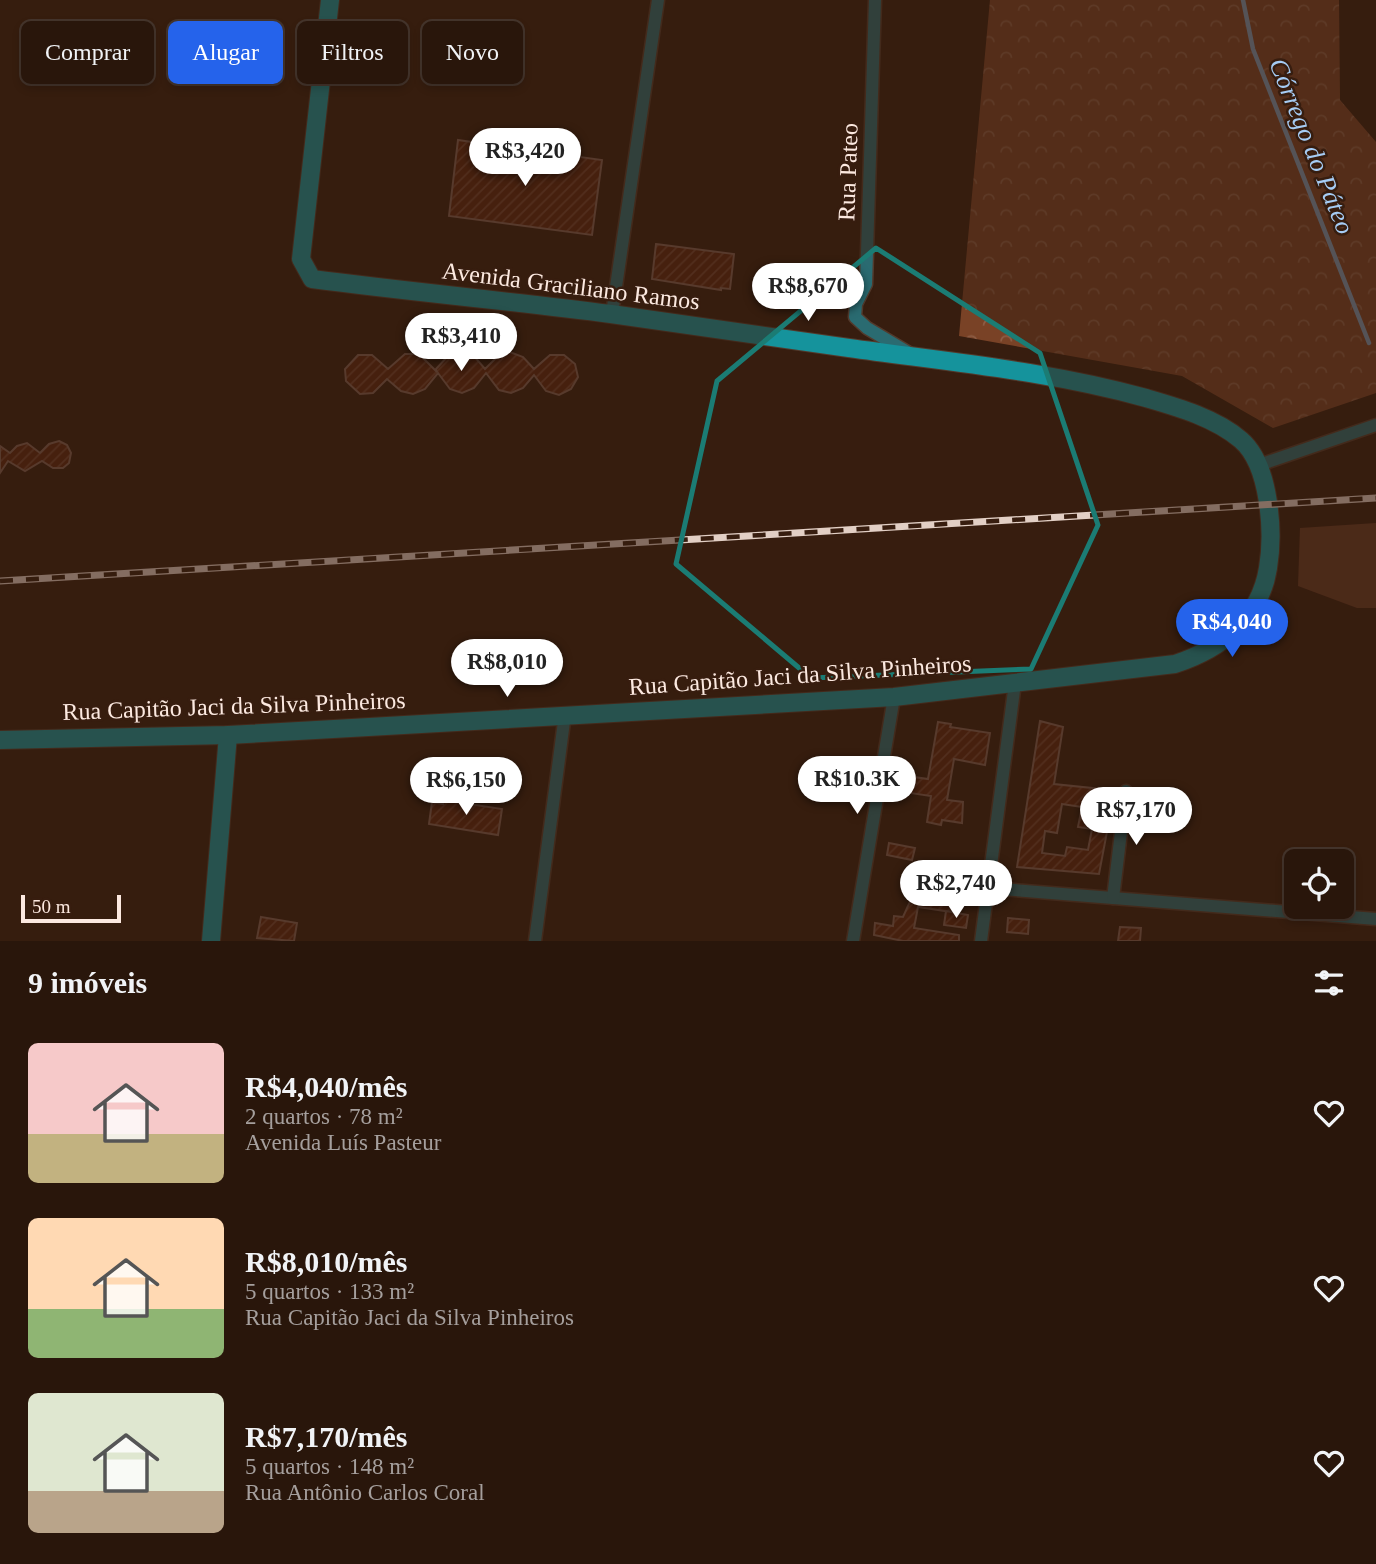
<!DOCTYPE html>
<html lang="pt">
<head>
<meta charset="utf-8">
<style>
  body { margin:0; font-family:"Times New Roman",serif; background:#311f14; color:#f1f3f6; height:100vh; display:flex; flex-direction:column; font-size:26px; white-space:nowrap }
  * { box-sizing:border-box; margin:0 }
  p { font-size:23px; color:#a59f9d }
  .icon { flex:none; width:38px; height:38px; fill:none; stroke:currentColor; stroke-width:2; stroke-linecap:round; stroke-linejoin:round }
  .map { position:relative; height:941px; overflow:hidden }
  .drawer { display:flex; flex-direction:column; background:#29160b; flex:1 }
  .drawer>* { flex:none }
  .hud { position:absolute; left:21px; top:21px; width:700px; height:63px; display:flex; gap:14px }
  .fabs { position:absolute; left:1284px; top:849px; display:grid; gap:14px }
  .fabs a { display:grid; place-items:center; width:70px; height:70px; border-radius:10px; background:#29160b; box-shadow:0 4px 10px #0003,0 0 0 2px #45352c; font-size:35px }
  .scale { position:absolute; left:21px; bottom:18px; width:100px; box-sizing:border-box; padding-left:7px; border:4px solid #fce9e0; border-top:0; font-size:19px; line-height:24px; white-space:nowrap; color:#fce9e0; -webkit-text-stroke:5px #371d0f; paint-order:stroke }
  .price { position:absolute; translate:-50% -60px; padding:0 16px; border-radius:24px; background:#fff; color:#222; font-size:23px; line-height:46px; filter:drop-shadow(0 2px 4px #0008) }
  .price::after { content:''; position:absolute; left:50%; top:42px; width:21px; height:16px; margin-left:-10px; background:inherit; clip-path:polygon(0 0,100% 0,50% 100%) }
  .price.active { background:#2563eb; color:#fff }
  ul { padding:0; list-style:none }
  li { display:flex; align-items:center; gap:21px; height:175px; padding:0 28px }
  li span { display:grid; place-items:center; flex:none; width:196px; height:140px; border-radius:10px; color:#555 }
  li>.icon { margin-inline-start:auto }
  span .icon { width:84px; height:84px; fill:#fffc; stroke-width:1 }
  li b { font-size:30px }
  h2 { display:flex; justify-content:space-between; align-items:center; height:84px; padding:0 28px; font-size:30px }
  .chip { padding:0 24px; border-radius:10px; background:#29160b; box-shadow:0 4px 10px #0003,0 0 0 2px #45352c; font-size:24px; line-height:63px }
  .chip.active { background:#2563eb; color:#fff }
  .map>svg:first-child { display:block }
</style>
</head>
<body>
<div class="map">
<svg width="1376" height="941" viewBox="0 0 1376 941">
  <defs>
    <pattern id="forest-crowns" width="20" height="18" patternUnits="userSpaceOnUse" patternTransform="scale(1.75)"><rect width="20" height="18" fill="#794226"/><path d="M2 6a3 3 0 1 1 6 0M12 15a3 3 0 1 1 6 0" fill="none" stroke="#8d5d45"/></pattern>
    <pattern id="building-hatch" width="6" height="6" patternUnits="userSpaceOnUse" patternTransform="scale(1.75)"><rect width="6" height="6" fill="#5a240e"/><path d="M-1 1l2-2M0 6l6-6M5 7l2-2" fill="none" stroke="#734431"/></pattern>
  </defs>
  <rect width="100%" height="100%" fill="#371d0f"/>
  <path fill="#653a25" d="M1376,523v85h-19l-59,-22 2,-58z"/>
  <path fill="url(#forest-crowns)" d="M990,0h349l1,100 36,42v251l-103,35 -91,-52 -223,-40z"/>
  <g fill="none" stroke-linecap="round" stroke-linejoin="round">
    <path stroke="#7a94b0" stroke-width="4.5" d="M1243,0l10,49 116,294"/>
  </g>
  <g fill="url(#building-hatch)" stroke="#7e5d51" stroke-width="2" fill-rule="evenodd">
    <path d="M458,140l144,20 -10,75 -143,-19z"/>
    <path d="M656,244l78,10 -4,35 -9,-1v2l-69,-11z"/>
    <path d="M461,352l13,4 11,13 12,-12 13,-5 13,5 11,12 16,-14h14l11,9 3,13 -7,12 -12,6 -13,-4 -12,-16 -11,13 -12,5 -12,-3 -13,-17 -12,15 -12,5 -12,-4 -12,-16 -13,16 -12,5 -12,-3 -14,-12 -14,14 -13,1 -14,-13 -1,-12 13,-14h14l16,14 17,-15h14l18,18 -1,-3 12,-13z"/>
    <path d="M59,441l8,4 4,8 -2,10 -6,5h-10l-11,-7 -17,10 -17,-10 -8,12v-27l10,7 7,-7 10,-3 13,10 9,-9z"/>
    <path d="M1040,721l23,6 -9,57 57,6 -4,25 3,1 -11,58 -82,-7zM1062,804l20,3 -4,20 14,2 -4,21 -21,-3 -2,9 -23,-3 3,-22 12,2z"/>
    <path d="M938,722l13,2 -1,3 40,6 -5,32 -31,-6 -7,41 16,2 -1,21 -20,-3 -1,5 -14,-3 4,-26 -34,-5 3,-16 28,4z"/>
    <path d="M443,800l59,9 -4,26 -69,-11 3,-22 11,2z"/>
    <path d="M889,843l26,5 -3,12 -25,-5z"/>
    <path d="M920,889v7l33,5 -1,11 -34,-5 -4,21 45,7v6h-56l-29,-6 1,-12 18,3 1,-10 9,1 10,-22h4z"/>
    <path d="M946,911l22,4 -2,13 -22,-3z"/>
    <path d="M261,917l36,6 -3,18 -37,-3z"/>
    <path d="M1008,918l21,2 -1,14 -21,-2z"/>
    <path d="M1120,927l21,1 -1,13h-22z"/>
  </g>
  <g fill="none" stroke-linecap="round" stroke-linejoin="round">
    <defs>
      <g id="street">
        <path d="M875,0l-9,284 -10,20 -1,13 12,11 42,25"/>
        <path d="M612,314l46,-314"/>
        <path d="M1259,465l117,-40"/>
        <path d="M989,888l387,31"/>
        <path d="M1113,898l13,-107"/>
        <path d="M535,941l30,-227"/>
        <path d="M853,941l41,-244"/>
        <path d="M981,941l34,-258"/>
      </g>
      <g id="secondary">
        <path d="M0,740l228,-5 666,-38 281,-33c46,-15 85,-45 93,-96 6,-36 2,-103 -27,-128 -25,-22 -64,-33 -95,-42 -97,-27 -197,-36 -297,-50 -79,-11 -158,-23 -238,-34 -100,-13 -200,-22 -299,-35l-11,-20 29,-259"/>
        <path d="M211,941l17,-206"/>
      </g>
    </defs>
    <use href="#street" stroke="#533a2c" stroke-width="15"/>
    <use href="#secondary" stroke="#533a2c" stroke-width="20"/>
    <use href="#street" stroke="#2a6b71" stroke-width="12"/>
    <use href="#secondary" stroke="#15939c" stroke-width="18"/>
    <defs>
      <path id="rail" d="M0,581l1376,-83"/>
    </defs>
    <use href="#rail" stroke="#e2cfc5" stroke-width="7"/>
    <use href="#rail" stroke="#371d0f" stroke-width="4.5" stroke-dasharray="13" stroke-linecap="butt"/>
  </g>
  <path d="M0 0H1376V941H0ZM876,248l164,105 58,172 -67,144 -220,9 -135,-114 41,-183z" fill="#371d0f" fill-opacity=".55" fill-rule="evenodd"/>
  <path fill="none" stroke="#1b7c74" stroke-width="5" stroke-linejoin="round" d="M876,248l164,105 58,172 -67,144 -220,9 -135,-114 41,-183z"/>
  <g text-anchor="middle" stroke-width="5" stroke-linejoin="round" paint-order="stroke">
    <g font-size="24" fill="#fce9e0" stroke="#371d0f">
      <text transform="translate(848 172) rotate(-88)" y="8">Rua Pateo</text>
      <text transform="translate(571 286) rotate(7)" y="8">Avenida Graciliano Ramos</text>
      <text transform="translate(800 675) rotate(-4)" y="8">Rua Capitão Jaci da Silva Pinheiros</text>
      <text transform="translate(234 706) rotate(-2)" y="8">Rua Capitão Jaci da Silva Pinheiros</text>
    </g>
    <g font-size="26" font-style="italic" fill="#a6ccf4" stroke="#371d0f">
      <text transform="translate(1312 146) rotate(68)" y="9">Córrego do Páteo</text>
    </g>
  </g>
</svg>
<div class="fabs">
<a><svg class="icon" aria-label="locate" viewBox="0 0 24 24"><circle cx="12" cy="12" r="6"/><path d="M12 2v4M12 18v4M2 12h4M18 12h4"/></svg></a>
</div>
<div class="scale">50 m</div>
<b class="price" style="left:525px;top:188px">R$3,420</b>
<b class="price" style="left:808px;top:323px">R$8,670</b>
<b class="price" style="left:461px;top:373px">R$3,410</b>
<b class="price active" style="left:1232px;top:659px">R$4,040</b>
<b class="price" style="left:507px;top:699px">R$8,010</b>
<b class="price" style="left:857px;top:816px">R$10.3K</b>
<b class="price" style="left:466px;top:817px">R$6,150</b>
<b class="price" style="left:1136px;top:847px">R$7,170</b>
<b class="price" style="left:956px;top:920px">R$2,740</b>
<div class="hud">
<a class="chip">Comprar</a>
<a class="chip active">Alugar</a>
<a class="chip">Filtros</a>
<a class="chip">Novo</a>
</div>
</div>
<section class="drawer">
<h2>9 imóveis<svg class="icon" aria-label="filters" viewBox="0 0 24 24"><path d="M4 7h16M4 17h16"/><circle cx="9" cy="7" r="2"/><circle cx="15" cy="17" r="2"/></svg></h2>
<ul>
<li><span style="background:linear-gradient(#f6c9c9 65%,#c2b280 0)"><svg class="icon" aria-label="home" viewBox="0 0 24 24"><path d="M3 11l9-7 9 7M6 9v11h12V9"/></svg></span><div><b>R$4,040/mês</b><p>2 quartos · 78 m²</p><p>Avenida Luís Pasteur</p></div><svg class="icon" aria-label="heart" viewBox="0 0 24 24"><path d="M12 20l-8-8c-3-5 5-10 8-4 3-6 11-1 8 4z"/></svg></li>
<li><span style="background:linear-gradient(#ffd9b3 65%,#8fb573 0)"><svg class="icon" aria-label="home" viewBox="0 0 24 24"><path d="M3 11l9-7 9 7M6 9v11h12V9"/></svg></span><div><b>R$8,010/mês</b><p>5 quartos · 133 m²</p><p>Rua Capitão Jaci da Silva Pinheiros</p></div><svg class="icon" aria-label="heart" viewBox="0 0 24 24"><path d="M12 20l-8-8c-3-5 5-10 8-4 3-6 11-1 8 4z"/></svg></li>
<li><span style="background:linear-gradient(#dfe7d0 70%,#b9a48a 0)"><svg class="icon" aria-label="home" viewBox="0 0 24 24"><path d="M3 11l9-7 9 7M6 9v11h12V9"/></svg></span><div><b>R$7,170/mês</b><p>5 quartos · 148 m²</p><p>Rua Antônio Carlos Coral</p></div><svg class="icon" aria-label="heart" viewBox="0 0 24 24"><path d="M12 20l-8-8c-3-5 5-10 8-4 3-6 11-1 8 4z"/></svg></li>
</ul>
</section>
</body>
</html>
